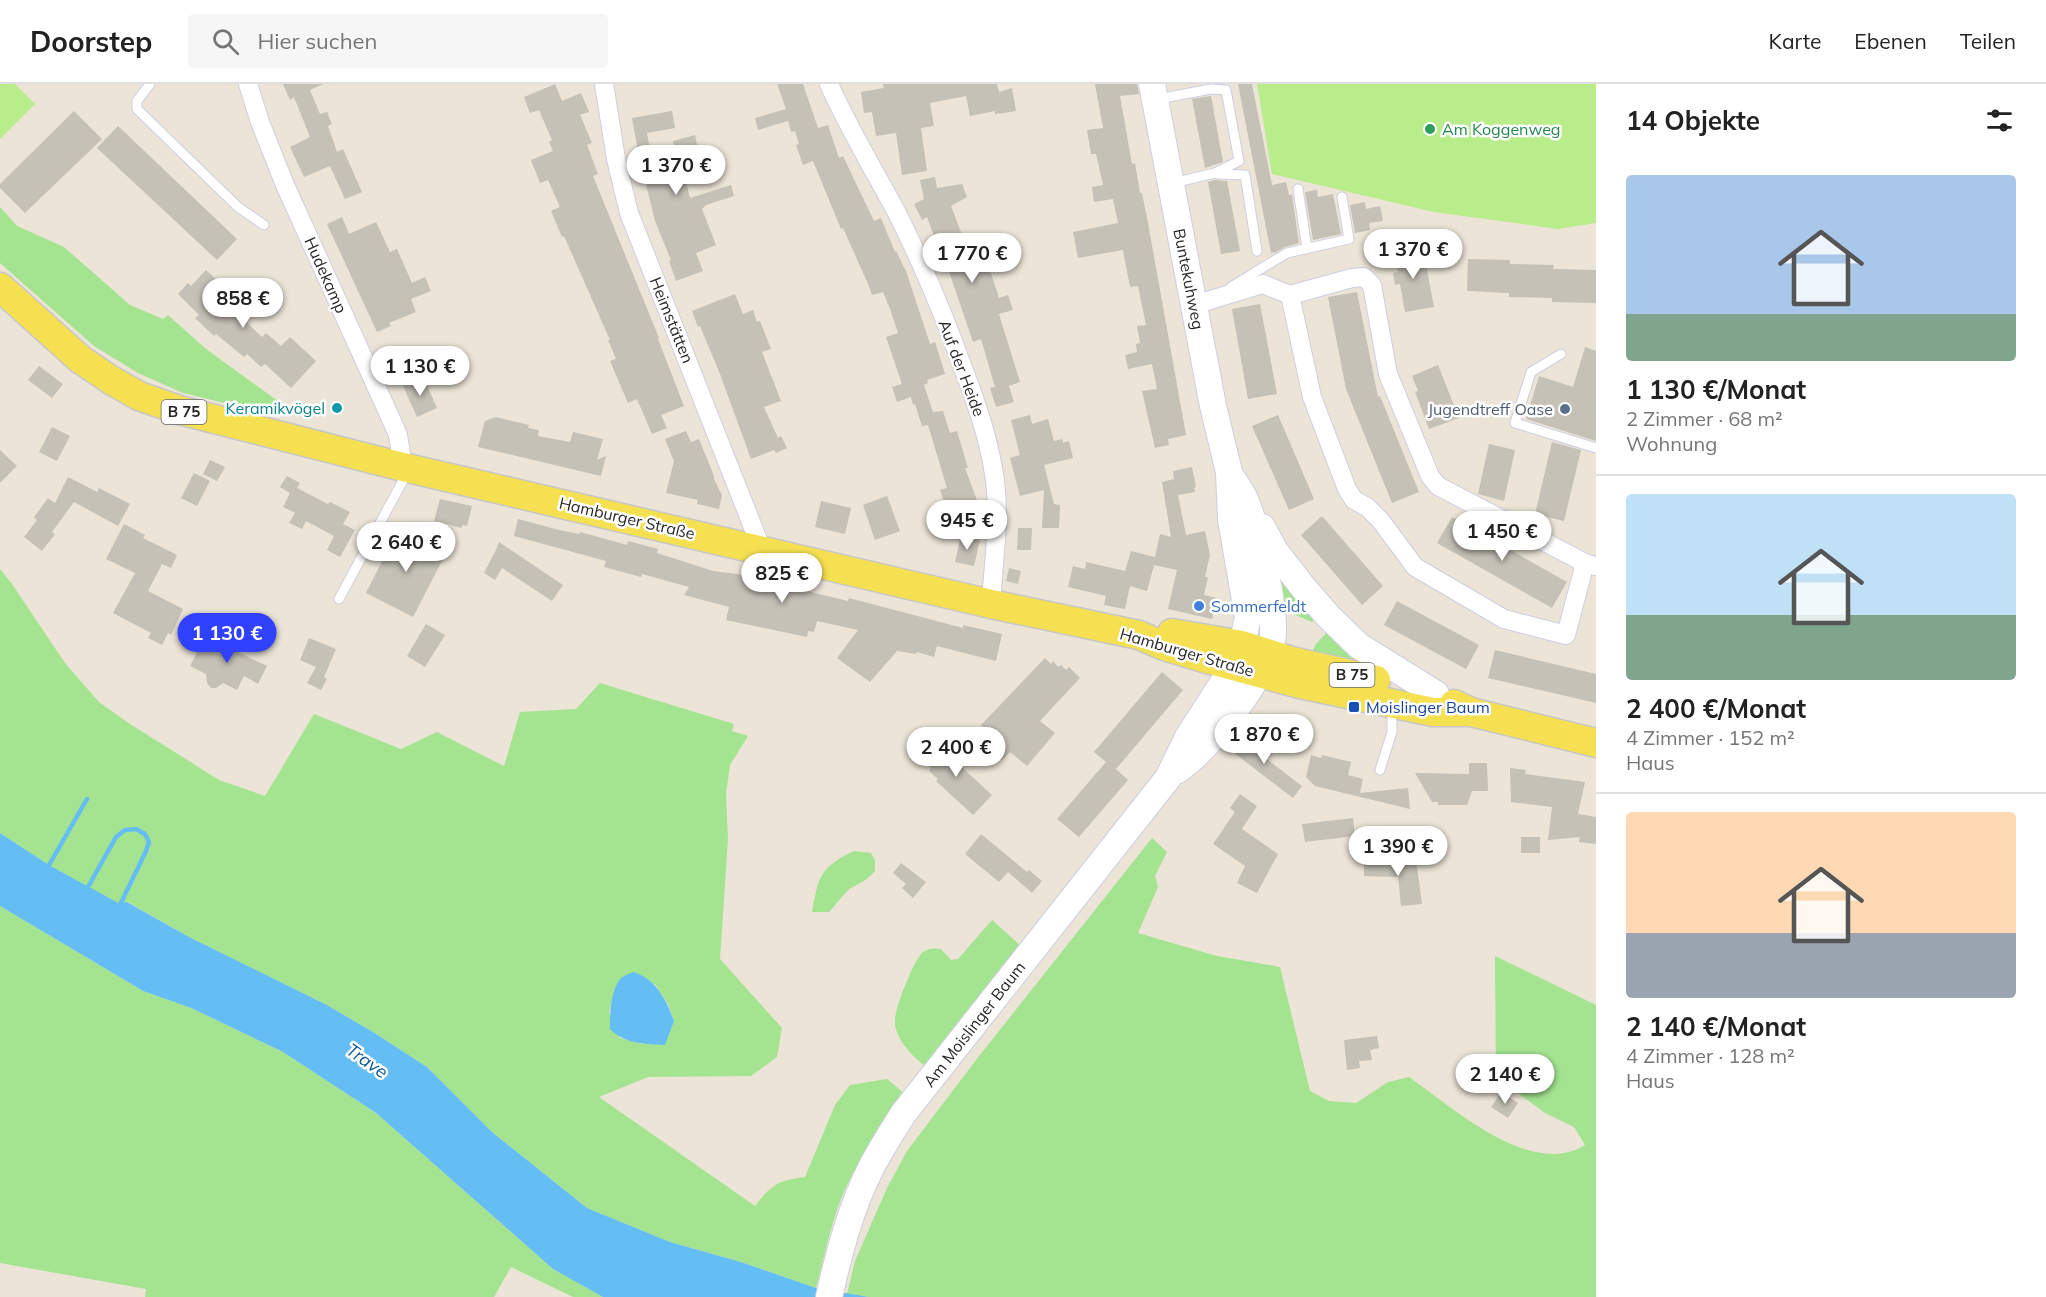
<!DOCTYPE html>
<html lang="de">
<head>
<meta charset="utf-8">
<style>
  body { margin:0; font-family:Mulish,sans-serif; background:#f6f6f6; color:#222; height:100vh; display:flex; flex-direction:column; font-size:22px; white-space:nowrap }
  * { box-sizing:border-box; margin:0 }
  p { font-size:20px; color:#767676 }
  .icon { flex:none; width:33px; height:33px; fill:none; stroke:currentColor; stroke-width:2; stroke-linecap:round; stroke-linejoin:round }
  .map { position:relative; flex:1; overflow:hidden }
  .panel { display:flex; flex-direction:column; background:#fff; width:450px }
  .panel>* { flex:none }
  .price { position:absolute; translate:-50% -51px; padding:0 14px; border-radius:21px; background:#fff; color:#222; font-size:20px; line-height:39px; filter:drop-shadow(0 2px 3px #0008) }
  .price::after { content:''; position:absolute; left:50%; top:36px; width:18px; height:14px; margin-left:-9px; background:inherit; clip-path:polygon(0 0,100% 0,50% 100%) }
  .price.current { background:#3041ff; color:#fff }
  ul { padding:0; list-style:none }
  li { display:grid; align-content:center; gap:12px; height:318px; padding:0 30px }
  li+li { border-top:2px solid #e0e0e0 }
  li span { display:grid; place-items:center; height:186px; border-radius:6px; color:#555 }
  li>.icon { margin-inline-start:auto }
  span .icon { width:108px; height:108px; fill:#fffc; stroke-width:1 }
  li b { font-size:26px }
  h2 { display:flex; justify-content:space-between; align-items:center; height:72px; padding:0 30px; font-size:26px }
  header { display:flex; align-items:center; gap:36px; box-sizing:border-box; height:84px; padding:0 30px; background:#fff; border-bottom:2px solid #e0e0e0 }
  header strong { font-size:28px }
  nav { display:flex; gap:33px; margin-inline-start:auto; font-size:21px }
  .search { width:420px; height:54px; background:#f6f6f6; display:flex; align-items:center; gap:15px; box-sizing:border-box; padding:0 21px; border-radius:6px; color:#767676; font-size:22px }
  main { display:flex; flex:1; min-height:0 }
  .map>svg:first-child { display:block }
</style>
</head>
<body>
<header>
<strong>Doorstep</strong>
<div class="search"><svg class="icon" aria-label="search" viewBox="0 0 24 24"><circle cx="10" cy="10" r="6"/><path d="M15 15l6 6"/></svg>Hier suchen</div>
<nav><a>Karte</a><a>Ebenen</a><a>Teilen</a></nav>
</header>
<main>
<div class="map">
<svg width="1596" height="1213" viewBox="0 0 1596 1213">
  <rect width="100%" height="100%" fill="#ebe4d7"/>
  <g fill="#a4e491" fill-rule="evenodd">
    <path d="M0,123l17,19 47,21 66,58 33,14 5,-4 38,34 76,55 -8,11 -91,-22 -45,-20 -44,-27 -94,-83z"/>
    <path d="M1273,481l45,52 -6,5 -31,-13z"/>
    <path d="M0,485l12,15 53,79 34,39 28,20 92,58 46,16 49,-82 87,35 36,-17 67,34 16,-54 56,-3 24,-26 134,41 -2,7 16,5 -18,29 -4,29 2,45 -8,120 62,69 -5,29 -26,19 -103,1 -49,20 156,109c16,-21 24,-26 50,-29l30,-72 15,-20 37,-6 19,16c-21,29 -44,58 -59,90 -15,32 -22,69 -31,103l-75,-26 -71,-20 -83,-34 -95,-76 -65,-65 -54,-35 -48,-28 -136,-67 -61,-35 -8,3 -71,-40 -49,-32zM655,900l14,22 5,15 -31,23 -23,-6 -11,-26 3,-10z"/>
    <path d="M1329,546l51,40 -69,-16 5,-10z"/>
    <path d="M1152,754l15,14 -12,24 3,11 -20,46 79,23 63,11 30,124 19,10 27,2 32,-21 21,-5c43,30 122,102 176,68l-11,-18 -29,-14 -49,-36 -1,-121 101,49v292h-727l-22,-3 8,-33 32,-73 20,-37 69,-91z"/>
    <path d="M854,767l17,2 4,7v11l-8,8 -18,10 -20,23h-17c7,-36 7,-44 42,-61z"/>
    <path d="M0,822l143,85 48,17 92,44 93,61 177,156 50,28h-30l-62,-30 -17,30h-349l1,-8 -146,-26z"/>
    <path d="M992,836l29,26 -93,122c-14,-10 -34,-29 -33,-48 0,-12 19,-61 28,-68 6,-4 11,-4 18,-3l10,11 7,-1z"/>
  </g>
  <g fill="#b9ec8b">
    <path d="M0,0h15l20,20 -35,35z"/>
    <path d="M1257,0h339v139l-38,6 -124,-17 -162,-38z"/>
  </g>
  <g fill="#64bef3">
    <path d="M0,749l49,32 71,39 7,-2 62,35 136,67 48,28 54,35 65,65 95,76 83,34 71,20 75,26 53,9h-266l-50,-28 -177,-156 -93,-61 -92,-44 -48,-17 -143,-85z"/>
    <path d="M633,888c22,6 34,28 41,49l-9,24c-20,-1 -40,-1 -55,-16 0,-15 0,-36 10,-50 3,-3 9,-5 13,-7z"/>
  </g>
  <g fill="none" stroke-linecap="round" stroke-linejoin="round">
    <g stroke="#64bef3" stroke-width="4.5">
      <path d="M49,781l38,-66"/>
      <path d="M88,803l28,-50 9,-7 11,-1 9,5 4,8 -3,9 -26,54"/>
    </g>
  </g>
  <g fill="#c5c1b7">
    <path d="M283,0h40l-13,6 10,24 7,-2 5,12 -4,2 9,26 6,-3 19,43 -17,7 -15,-33 -26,11 -14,-30 20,-10 -16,-40 -4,3z"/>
    <path d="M555,0l7,17 19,-8 8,19 -9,3 12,28 -5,2 11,29 -5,2 66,162 -1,1 26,67 -23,9 6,13 -15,6 -15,-35 -9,4 -18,-42 6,-2 -8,-19h2l-46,-104 -2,1 -11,-26 9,-4 -12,-27 -8,3 -9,-23 22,-9 -4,-9 3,-2 -13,-30 -9,3 -6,-16z"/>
    <path d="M777,0h26l15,44 10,-3 11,33 4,-2 31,65 7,-3 14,34 1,-1 10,20 24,73 5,-2 10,32 -18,6 1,3 -4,2 9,27 10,-1 7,22 7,-2 11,37h-3l16,43 -30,11 -11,-32 7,-2 -19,-63 -6,1 -7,-22 -2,1 -2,-8 -14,5 -5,-15 10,-3 -16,-47 12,-4 -8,-24 -7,-17 -11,3 -4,-11 -25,-56 -2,1 -28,-68 -10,4 -7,-20 3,-1 -4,-13 -4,1 -3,-11 -30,9 -3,-12 31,-9z"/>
    <path d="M883,0h114l2,8 13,-4 4,23 -12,2 -9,1v-3l-25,5 -4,-20 -36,7 4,23 -13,2 6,43 -25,4 -6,-42 -20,3 -4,-24 -8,1 -3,-21 23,-4z"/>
    <path d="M1095,0h42l2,10 -19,2 12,68 3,-1 5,30h2l6,30 38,212 -18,4 1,6 -14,3 -13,-57 15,-2 -5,-25 -24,5 -3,-14 12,-3 -1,-8 4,-1 -3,-17 9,-1 -8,-39 -8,1 -7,-37 -45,8 -5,-26 45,-9 -5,-24 -19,3 -2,-15 11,-2 -7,-31h-5l-4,-24 16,-2z"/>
    <path d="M1238,0h14l20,101 14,-3 3,13h3l7,48 -14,4 -9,5 -5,1z"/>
    <path d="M1211,12l12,66 -18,6 -13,-69z"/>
    <path d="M74,27l28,28 -77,74 -25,-25v-4z"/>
    <path d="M672,27l3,17 -28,5 5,29 24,-6 -3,-15 22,-6 4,19 -6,2 3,15 -12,3 6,24 41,-13 3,11 -28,9 -4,4 14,36 -20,8 7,18 -27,10 -7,-20 2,-1 -16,-39 -17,-70 -6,-33z"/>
    <path d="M118,42l119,113 -20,21 -120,-112z"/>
    <path d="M935,93l2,11 25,-4 5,13 -16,9 12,31 9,-3 5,13 5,-1 17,52 9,-3 5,15 -14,4 21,68 -11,4 5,16 -18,5 -6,-19 5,-1 -14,-48 -8,3 -32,-94 -2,1 -12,-32 -5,3 -8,-16 10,-5 -4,-19z"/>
    <path d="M1215,96l12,1 13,70 -19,3 -13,-72z"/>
    <path d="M1317,106l1,7 15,-3 8,40 -28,6 -8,-48z"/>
    <path d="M1365,118l1,7 14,-3 3,15 -14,2 1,7 -15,3 -5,-28z"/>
    <path d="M342,133l7,17 27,-12 14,30 7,-3 15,34 13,-6 6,14 -20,8 5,13 -27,11 2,3 -14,6 -50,-108z"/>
    <path d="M1423,164l11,59 -29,5 -5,-28 -5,1 -2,-12 5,-1 -4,-19z"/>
    <path d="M1468,175l42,1v4l44,1 -1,4 43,1v33l-44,-1v-4l-43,-1v-4l-42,-2z"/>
    <path d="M206,186l23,21 5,-5 14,13 -12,13 26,25 4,-4 15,13 9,-9 26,24 -25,27 -26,-24 -4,3 -14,-13 -3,3 -28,-23 -2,2 -19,-18 4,-3 -21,-21 10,-11 3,3z"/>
    <path d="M1357,208l21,105 2,-1 39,96 -27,11 -46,-114 -18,-92z"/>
    <path d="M735,210l8,20 10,-4 4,12 3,-1 11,28 -9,3 19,49 -17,6 14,31 3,-2 6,12 -11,5 -2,-3 -23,9 -31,-85 -20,-48 -2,1 -6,-16z"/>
    <path d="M1260,220l17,90 -29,5 -16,-90z"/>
    <path d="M1585,263l11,4v90l-70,-22 13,-43 34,11z"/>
    <path d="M1438,281l21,53 -30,11 -14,-37 3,-1 -6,-15z"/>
    <path d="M39,282l24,18 -11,14 -24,-18z"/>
    <path d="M423,292l14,32 -20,9 -14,-31z"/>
    <path d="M1030,331l2,9 16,-5 6,22 8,-2 1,4 6,-2 4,17 -29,7 10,39 6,1 -1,23h-17l2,-38 -24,6 -10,-38 10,-3 -9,-35z"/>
    <path d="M1278,331l36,84 -25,11 -37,-84z"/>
    <path d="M496,333l33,8 -1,3 11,2 -1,6 32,6 3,-10 30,7 -6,21 9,-4 -5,20 -123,-29 7,-26z"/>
    <path d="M52,343l18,9 -13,25 -18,-9z"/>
    <path d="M686,347l5,11 8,-3 15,37v3l8,16 -3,14 -22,-5 1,-4 -32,-7 8,-32 -9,-22z"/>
    <path d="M1552,358l29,8 -17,71 -29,-7z"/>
    <path d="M1489,360l26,6 -11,51 -26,-7z"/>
    <path d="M0,366l17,16 -17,17z"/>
    <path d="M210,376l15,7 -8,14 -14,-7z"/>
    <path d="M1192,383l4,20 -2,1 1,4 -17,3 8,40 19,-4 5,24 -5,22h3l-4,18 13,3 -5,21 -44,-10 9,-39 -23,-5 -7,26 -17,-5 -5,23 -21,-4 2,-9 -38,-9 5,-21 12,3 1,-7 39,9 6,-20 24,6 5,-23 11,3 -9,-55 12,-3 -1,-8z"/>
    <path d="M194,389l16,8 -13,25 -16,-8z"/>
    <path d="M287,392l13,7 -3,5 31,16 2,-2 20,10 -7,12 12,6 -15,27 -13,-7 7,-14 -28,-15 -4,8 -13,-6 6,-10 -12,-6 7,-14 -10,-6z"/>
    <path d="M68,393l29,15 2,-4 31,16 -12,22 -44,-24 -22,30 3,2 -13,17 -18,-14 13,-17 -3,-3 14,-19 7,5z"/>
    <path d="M887,412l13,35 -25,9 -12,-35z"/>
    <path d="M440,415l32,7 -5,20 -5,-1v3l-28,-7z"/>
    <path d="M821,417l30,7 -6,26 -30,-7z"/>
    <path d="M1322,432l61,70 -21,19 -61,-70z"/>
    <path d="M1452,433l115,65 -15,26 -115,-65z"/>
    <path d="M518,435l41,11 20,4 1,-2 47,13 1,-4 30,8 -1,4 56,18 24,3 111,27 1,-3 114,30v-3l39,9 -6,27 -59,-15 -3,11 -17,-5 -1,2 -19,-3 -27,31 -33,-24 21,-28 -41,-9 -3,11 -6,-1 -1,6 -81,-17 3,-13 -45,-12 5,-8 -47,-13 -1,3 -37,-10 2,-6 -92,-25z"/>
    <path d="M124,440l21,11 -2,3 34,17 -6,13 -9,-4 -14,27 35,18 -12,26 -3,-2 -6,12 -14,-7 3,-5 -38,-20 22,-40 -29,-14z"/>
    <path d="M399,444l47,25 -33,64 -47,-24z"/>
    <path d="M1018,444h14l-1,22h-14z"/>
    <path d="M961,451l19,5 -6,26 -19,-4z"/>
    <path d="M499,458l64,43 -11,16 -50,-33 -7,12 -11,-7 12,-23z"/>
    <path d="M1009,484l12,3 -3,13 -12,-3z"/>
    <path d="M1397,517l82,44 -13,24 -82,-44z"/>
    <path d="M426,540l19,11 -20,32 -18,-11z"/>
    <path d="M232,551l12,6 -6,11 29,14 -9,18 -14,-8 -7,14 -14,-7 -7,5h-5l-4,-5 -1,-9 -16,-8 13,-25 4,2 3,-6 16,9z"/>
    <path d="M309,554l27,11 -12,28 3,2 -6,11 -14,-7 9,-16 -16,-7z"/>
    <path d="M1495,566l101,24v29l-108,-25z"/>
    <path d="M1045,574l6,6 2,-3 5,6 3,-2 5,5 3,-3 11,11 -40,43 15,12 -28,33 -17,-14 -8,8 -20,-19 5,-5 -4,-3 3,-3 -5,-5z"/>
    <path d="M1162,588l21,18 -67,79 12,11 -49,57 -22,-18 49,-57 -12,-10z"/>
    <path d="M1246,647l10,9 -5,7 51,39 -9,12 -64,-49z"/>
    <path d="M941,655l10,9 -3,3 9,8 -2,2 37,34 -19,20 -37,-34 2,-2 -9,-8 2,-3 -9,-9z"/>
    <path d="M1311,671l10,3 1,-3 29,7 -3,13 15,4 -3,14 48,-5 2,21 -95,-23 -9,-9z"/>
    <path d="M1469,679h18l1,28h-16l-5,14h-29v-3h-6l-17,-29 54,1z"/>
    <path d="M1510,684l16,2 -1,4 60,8 -7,32 18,3v27l-17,-2 1,-5 -32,3 4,-33 -41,-5z"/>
    <path d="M1240,710l17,12 -15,23 36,25 -21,39 -20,-10 8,-17 -32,-22 22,-32 -5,-4z"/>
    <path d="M1353,734l2,18 -50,6 -3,-18z"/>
    <path d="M981,750l46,38 2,-2 13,11 -10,12 -24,-21 -9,10 -34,-28z"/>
    <rect x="1521" y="753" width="19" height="16"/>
    <path d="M1364,775l33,2 19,-2 6,45 -21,2 -3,-29 -34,-1z"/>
    <path d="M901,779l25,19 -13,16 -11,-10 4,-4 -13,-11z"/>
    <path d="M1377,952l2,12 -9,2 2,10 -13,1 1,7 -13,2 -3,-30z"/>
    <path d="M1501,1008l17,11 -10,15 -17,-11z"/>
  </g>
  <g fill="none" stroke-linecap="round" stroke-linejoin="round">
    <defs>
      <g id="lane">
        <path d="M150,0l-13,17v8l101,98 26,18"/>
        <path d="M1158,15l53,-10 15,1 13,71 -24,12 -42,10"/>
        <path d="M1218,90l27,1 12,76"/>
        <path d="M1298,105l9,59"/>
        <path d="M1231,203l56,-34 62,-14 -7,-42"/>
        <path d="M1561,270l-30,18 -16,51 81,25"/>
        <path d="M339,515l68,-126"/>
        <path d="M1380,686l12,-38v-26"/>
      </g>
      <g id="street">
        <path d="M248,0l12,38 25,63 106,234 7,16 5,32"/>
        <path d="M604,0l12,75 13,54 133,337"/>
        <path d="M829,0c20,45 45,86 68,129 25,50 47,102 66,155 15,39 29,80 33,122 3,39 -3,76 -5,114"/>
        <path d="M1290,211l62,-17 12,-1 8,8 16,89 42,102 8,10 147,77 10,3"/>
        <path d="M1194,221l69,-21 27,11 22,102 35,92 7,11 13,7 14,14 34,46 89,52 62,16 19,-72"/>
      </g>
      <g id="secondary">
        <path d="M1262,443l13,24 27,35 26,30 31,30 77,48"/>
        <path d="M1178,686c33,-24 84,-88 94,-129 6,-27 -15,-112 -26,-139 -3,-9 -9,-16 -14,-24"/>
        <path d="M829,1213c10,-44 21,-87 41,-127 10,-20 22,-38 33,-56l265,-336 20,-41 45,-70 9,-22 6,-28 -17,-97 -2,-48 -16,-66 -61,-322"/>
      </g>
      <g id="primary">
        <path d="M0,203l80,72 31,21 28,16 40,14 224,57 588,137 148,31 25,11 43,13 93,25 133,28h38"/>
        <path d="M1172,549l70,12 50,16 84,19"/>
        <path d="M1454,620l17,8 125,31"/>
      </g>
    </defs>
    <use href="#lane" stroke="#cdcee1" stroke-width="11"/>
    <use href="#street" stroke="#cdcee1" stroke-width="20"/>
    <use href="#secondary" stroke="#cdcee1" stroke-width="28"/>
    <use href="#primary" stroke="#c7c7c7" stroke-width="31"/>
    <use href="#lane" stroke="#fff" stroke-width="9"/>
    <use href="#street" stroke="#fff" stroke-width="18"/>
    <use href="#secondary" stroke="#fff" stroke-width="26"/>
    <use href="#primary" stroke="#f5e051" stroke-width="28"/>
  </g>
  <circle fill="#2e9e5b" stroke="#fff" stroke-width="2" cx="1430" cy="45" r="6"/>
  <circle fill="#0f9aa8" stroke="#fff" stroke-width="2" cx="337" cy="324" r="6"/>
  <circle fill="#5c6f8a" stroke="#fff" stroke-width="2" cx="1565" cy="325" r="6"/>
  <circle fill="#3f7fe0" stroke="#fff" stroke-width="2" cx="1199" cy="522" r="6"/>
  <rect fill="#1a4fb4" stroke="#fff" stroke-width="2" x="1348" y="617" width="12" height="12" rx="3"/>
  <g text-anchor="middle" stroke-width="5" stroke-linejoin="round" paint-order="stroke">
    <g fill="#fff" stroke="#686868" stroke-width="1.5">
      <rect x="161.5" y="316" width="45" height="24" rx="4.5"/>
      <rect x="1329.5" y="579" width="45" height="24" rx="4.5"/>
    </g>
    <g font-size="15" font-weight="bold" fill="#272727">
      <text x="184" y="333">B 75</text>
      <text x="1352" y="596">B 75</text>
    </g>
    <g font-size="16" fill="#27864d" stroke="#fff" text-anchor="start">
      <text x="1442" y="51">Am Koggenweg</text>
    </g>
    <g font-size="16" fill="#272727" stroke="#fff">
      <text transform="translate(326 191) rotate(66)" y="6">Hudekamp</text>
      <text transform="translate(1189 195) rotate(79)" y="6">Buntekuhweg</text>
      <text transform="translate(672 236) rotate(68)" y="6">Heimstätten</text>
      <text transform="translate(962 284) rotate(69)" y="6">Auf der Heide</text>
      <text transform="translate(627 434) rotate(13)" y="6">Hamburger Straße</text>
      <text transform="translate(1187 568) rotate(16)" y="6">Hamburger Straße</text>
      <text transform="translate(974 940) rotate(-52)" y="6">Am Moislinger Baum</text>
    </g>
    <g font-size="16" fill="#0d838f" stroke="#fff" text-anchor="end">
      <text x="325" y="330">Keramikvögel</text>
    </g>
    <g font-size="16" fill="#4e5e75" stroke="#fff" text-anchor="end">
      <text x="1553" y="331">Jugendtreff Oase</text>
    </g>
    <g font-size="16" fill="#366cbe" stroke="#fff" text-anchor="start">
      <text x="1211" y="528">Sommerfeldt</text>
    </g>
    <g font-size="16" fill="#164399" stroke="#fff" text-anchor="start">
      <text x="1366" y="629">Moislinger Baum</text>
    </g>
    <g font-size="18" font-style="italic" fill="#08599a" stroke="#fff">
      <text transform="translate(367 977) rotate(35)" y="6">Trave</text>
    </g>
  </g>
</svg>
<b class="price" style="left:676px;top:112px">1 370 €</b>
<b class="price" style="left:1413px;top:196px">1 370 €</b>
<b class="price" style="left:972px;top:200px">1 770 €</b>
<b class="price" style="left:243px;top:245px">858 €</b>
<b class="price" style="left:420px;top:313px">1 130 €</b>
<b class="price" style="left:967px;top:467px">945 €</b>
<b class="price" style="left:1502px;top:478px">1 450 €</b>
<b class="price" style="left:406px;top:489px">2 640 €</b>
<b class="price" style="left:782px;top:520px">825 €</b>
<b class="price current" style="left:227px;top:580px">1 130 €</b>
<b class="price" style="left:1264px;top:681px">1 870 €</b>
<b class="price" style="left:956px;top:694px">2 400 €</b>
<b class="price" style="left:1398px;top:793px">1 390 €</b>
<b class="price" style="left:1505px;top:1021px">2 140 €</b>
</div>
<section class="panel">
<h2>14 Objekte<svg class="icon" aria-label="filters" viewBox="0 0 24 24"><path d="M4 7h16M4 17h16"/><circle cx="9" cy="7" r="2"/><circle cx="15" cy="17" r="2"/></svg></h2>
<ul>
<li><span style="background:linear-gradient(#a9c7e8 75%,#7fa58c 0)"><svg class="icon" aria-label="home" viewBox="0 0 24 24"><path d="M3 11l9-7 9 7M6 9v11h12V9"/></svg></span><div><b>1 130 €/Monat</b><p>2 Zimmer · 68 m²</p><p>Wohnung</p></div></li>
<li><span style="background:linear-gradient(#bfe0f5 65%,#7fa58c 0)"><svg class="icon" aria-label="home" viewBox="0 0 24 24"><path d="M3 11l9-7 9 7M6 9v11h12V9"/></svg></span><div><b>2 400 €/Monat</b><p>4 Zimmer · 152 m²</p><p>Haus</p></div></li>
<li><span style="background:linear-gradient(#ffd9b3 65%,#9aa5b1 0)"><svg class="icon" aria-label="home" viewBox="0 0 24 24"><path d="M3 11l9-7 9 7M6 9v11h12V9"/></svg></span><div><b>2 140 €/Monat</b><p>4 Zimmer · 128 m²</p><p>Haus</p></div></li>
</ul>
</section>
</main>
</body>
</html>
